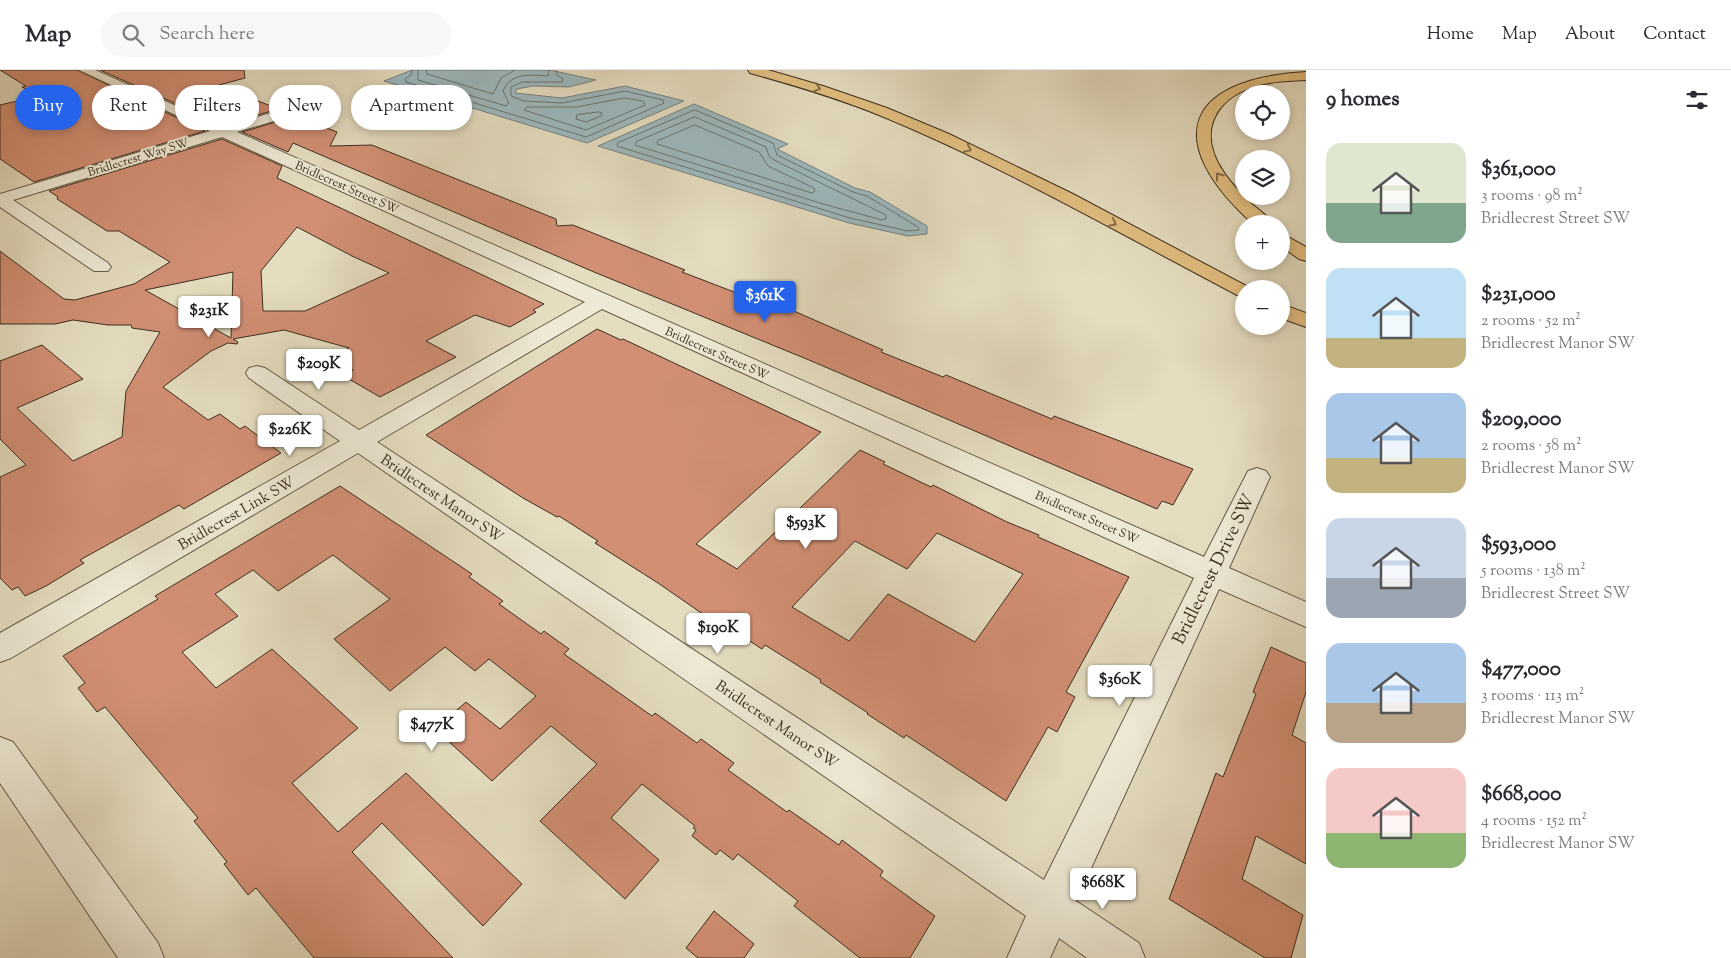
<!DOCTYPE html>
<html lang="en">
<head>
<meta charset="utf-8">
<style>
  body { margin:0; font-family:"Sorts Mill Goudy",serif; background:#f7f7f7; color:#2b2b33; height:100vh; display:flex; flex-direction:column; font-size:19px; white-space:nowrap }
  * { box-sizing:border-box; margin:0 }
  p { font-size:16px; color:#7c7c81 }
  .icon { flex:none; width:28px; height:28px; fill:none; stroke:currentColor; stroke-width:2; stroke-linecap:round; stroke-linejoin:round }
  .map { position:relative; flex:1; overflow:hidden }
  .sheet { display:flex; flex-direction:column; background:#fff; width:425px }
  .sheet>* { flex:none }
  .top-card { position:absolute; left:15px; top:15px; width:475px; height:45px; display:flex; gap:10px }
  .controls { position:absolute; left:1235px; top:15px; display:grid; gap:10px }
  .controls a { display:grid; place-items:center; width:55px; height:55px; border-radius:50%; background:#fff; box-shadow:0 2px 8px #0003; font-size:25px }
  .price { position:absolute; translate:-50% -42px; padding:0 11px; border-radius:5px; background:#fff; color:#222; font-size:16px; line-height:32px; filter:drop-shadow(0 1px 2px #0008) }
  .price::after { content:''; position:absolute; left:50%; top:30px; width:15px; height:11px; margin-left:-8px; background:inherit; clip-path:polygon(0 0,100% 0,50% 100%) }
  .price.selected { background:#2563eb; color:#fff }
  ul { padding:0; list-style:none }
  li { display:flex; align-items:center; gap:15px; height:125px; padding:0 20px }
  li span { display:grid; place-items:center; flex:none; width:140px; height:100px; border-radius:15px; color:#555 }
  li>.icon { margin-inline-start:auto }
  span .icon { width:60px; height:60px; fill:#fffc; stroke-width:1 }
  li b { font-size:21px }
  h2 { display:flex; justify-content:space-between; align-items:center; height:60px; padding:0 20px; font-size:21px }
  .tag { padding:0 18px; border-radius:22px; background:#fff; box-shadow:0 2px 8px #0003; font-size:18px; line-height:45px }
  .tag.selected { background:#2563eb; color:#fff }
  header { display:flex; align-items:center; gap:30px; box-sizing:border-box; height:70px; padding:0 25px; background:#fff; border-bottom:1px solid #e1e1e2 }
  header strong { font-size:24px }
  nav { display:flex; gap:28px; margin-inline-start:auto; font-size:18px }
  .search { width:350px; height:45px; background:#f7f7f7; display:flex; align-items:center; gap:12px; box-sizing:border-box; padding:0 18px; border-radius:28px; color:#7c7c81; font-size:19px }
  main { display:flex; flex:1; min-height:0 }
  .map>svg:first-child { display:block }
</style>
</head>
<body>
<header>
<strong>Map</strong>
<div class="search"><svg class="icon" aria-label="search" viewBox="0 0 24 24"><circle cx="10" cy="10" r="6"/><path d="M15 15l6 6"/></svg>Search here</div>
<nav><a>Home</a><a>Map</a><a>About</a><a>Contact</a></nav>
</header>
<main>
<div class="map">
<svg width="1306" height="888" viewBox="0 0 1306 888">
  <rect width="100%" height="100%" fill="#e5ddc0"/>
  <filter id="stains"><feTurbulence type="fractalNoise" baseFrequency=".004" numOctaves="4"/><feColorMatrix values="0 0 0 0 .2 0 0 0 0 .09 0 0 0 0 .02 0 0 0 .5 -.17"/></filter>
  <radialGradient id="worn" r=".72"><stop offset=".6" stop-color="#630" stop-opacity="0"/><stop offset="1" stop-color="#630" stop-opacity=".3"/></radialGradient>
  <g fill="#9cb8be" stroke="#76817e">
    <path d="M412,0h138l46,10 -27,7 -36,-1 -16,3 -2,4 47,5 63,-12 59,15 -97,42 -203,-62z"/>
    <path d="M694,34l94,40 -11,5 78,39 15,4 57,34v8l-19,2 -59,-13 -251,-77z"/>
  </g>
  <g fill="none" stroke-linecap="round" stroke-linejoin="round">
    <g stroke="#6c746e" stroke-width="1">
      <path d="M412,0l-1,5 -6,4 1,3 180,55 78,-34 -1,-3 -38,-9 -63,12 -38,-2 -13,-5v-9l11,-5h40l1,-3 -6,-4 -1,-5"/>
      <path d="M418,0v10l88,26 3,-3 -6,-12c8,-19 27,-16 45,-15l1,-6"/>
      <path d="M426,0l1,4 66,20 8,-16 14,-8"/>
      <path d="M625,28l18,3 2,4 -59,25 -62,-20 3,-3h49z"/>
      <path d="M695,40l78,33 4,12 76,37 14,4 51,31 1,3 -11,1 -58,-13 -233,-72 1,-3z"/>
      <path d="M599,42l3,1 -1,3 -15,6 -10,-3 1,-4z"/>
      <path d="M695,47l71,30 3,9 5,4 112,55v4l-4,1 -59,-16 -188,-59 1,-3z"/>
      <path d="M695,55l64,27 9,14 46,22 1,3 -3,2 -155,-49 1,-3z"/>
    </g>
  </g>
  <g fill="#d28f74" stroke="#3c2f1e" fill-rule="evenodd">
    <path d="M0,0h77l128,61 -171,51 -34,-23v-54l39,-9 -17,-9 4,-1z"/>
    <path d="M100,0h144l1,8 -26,7 59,24 -54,16z"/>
    <path d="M296,46l41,16 -7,14 42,-1 184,74 1,7 16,-1 112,45 -3,2 73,28 4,-2 28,10 96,42 -2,2 62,25 3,-2 106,44 2,-3 139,53 -20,36 -11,-4 -5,8 -348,-149 -215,-88 -301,-129 -5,9 -46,-20z"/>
    <path d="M222,69l60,27 -5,12 267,126 -11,6 3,2 -26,15 -35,-12 -49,26 30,16 -76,40 -38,-22 11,-5 -21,-13 17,-9 -65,-18 -51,9 5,3 -1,2 -9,-1 -17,8 -48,36 45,33 12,-6 20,15 5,-3 36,27 -97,56 -5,-4 -99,55 4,3 -38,23 -21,10 -7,-9 -6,3 -12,-12v-101l26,-12 -26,-26v-78l42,-16 41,34 -66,29 56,53 49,-24 4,-46 34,-59 -28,-4 -1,-3h-23l-35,-5 -18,4h-55v-73l64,48 11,1 59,-16 36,-22 -51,-31h-12l-50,-32 1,-2 -9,-6zM297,157l55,29 37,17 -84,38h-42l-2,-40zM233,202l-2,66 -86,-48z"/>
    <path d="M597,259l24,11 2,-1 198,93 -125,112 41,25 123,-119 25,12 -2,2 48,23 2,-2 74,37 32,13 -1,2 91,40 -63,115 9,5 -18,35 -9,-5 -42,74 -100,-66 -2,3 -37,-24 1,-1 -48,-31 1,-2 -56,-35 -3,4 -40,-26 -2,3 -62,-43 -63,-40 3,-2 -39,-25 -2,1 -34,-19 -97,-63zM937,463l86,41 -48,68 -87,-48 -39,47 -57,-34 63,-66 52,28z"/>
    <path d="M340,416l132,88 -3,3 34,24 -4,3 42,30 3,-3 25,18 -5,5 88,62 3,-3 42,30 4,-4 33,24 -6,7 59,42 2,-2 50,35 3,-5 41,31 -3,5 55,40 -25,42h-50l-66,-52 4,-5 -60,-47 -5,6 -13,-10 -4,5 -24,-19 4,-6 -3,-2 2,-2 -53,-42 -31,34 48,42 -34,39 -85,-78 57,-57 -46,-38 -59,55 -57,-52 31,-27 34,27 36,-33 -47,-37 -14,12 -30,-24 -55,44 -56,-52 56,-40 -57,-44 -55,36 -25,-21 -38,24 23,22 -56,36 34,36 56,-39 86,79 -66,55 46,49 68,-59 116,111 -39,42 -101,-103 -30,29 101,106h-139l-58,-70 -8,7 -24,-31 3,-2 -33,-41 4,-3 -93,-111 -8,5 -19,-24 7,-5 -22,-27 95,-57 -3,-3z"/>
    <path d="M1271,577l35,16v29l-14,43 14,8v121l-50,-28 -14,43 61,36 -12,43h-26l-96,-59 47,-126 7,4 33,-83 -3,-2z"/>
    <path d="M714,841l40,33 -10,14h-46l-12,-10z"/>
  </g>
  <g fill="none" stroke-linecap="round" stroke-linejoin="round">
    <defs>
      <g id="minor">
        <path d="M79,0h16l129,57 76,-23h10l2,3 -2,3 -73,22 967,425 44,-86 9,-3 9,3 4,6 -41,91 77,34v25l-87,-38 -143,312 63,42 6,15h-58l-28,-20 -9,20h-43l19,-42 -668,-463 -347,205 -11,4v-29l340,-192 -91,-63 -3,-5 3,-5 8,-2 8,2 94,62 226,-128 -363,-165 -209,63 95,63 3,4 -3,4h-14l-94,-64v-13l210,-63zM602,239l592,269 -150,302 -667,-438z"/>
        <path d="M0,667l13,5 145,201 6,15h-46l-118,-175z"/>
      </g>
      <g id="highway">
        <path d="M748,0h20l55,16 64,22 62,26 122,59 181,96h-8v8l-7,-2c-118,-62 -234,-129 -358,-180 -42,-17 -86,-30 -129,-42z"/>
        <path d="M1306,2v8c-14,1 -28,1 -42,4 -46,10 -69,45 -41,87 8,12 19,24 30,34 7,6 15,11 20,19h-20c-91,-82 -70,-145 53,-152z"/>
        <path d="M1281,163l25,14v14l-7,-2 -18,-13z"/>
        <path d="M1281,234l25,9v14l-25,-9z"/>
      </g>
    </defs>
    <use href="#minor" stroke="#665a46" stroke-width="2"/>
    <use href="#highway" stroke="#3c2f1e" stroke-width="2"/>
    <use href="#minor" fill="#eee9d6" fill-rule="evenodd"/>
    <use href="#highway" fill="#e2be80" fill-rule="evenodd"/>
  </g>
  <defs><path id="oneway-chevron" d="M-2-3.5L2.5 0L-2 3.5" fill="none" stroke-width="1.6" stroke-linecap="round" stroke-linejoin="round" transform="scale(1.25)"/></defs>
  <g stroke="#876f4a">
    <use href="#oneway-chevron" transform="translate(817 18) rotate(17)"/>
    <use href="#oneway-chevron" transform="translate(968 79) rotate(26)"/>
    <use href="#oneway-chevron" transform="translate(1219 106) rotate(-126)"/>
    <use href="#oneway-chevron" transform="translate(1113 153) rotate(28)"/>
  </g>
  <g text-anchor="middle" stroke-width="4" stroke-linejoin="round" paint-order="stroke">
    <g font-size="12" fill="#3c2f1e" stroke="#eee9d6">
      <text transform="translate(138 87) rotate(-17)" y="4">Bridlecrest Way SW</text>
      <text transform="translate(347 117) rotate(24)" y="4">Bridlecrest Street SW</text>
      <text transform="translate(717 283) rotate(24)" y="4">Bridlecrest Street SW</text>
      <text transform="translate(1087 447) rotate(24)" y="4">Bridlecrest Street SW</text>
    </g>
    <g font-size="15" fill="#3c2f1e" stroke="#eee9d6">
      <text transform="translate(442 428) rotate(34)" y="5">Bridlecrest Manor SW</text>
      <text transform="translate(236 443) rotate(-30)" y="5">Bridlecrest Link SW</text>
      <text transform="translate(777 654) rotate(34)" y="5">Bridlecrest Manor SW</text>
    </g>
    <g font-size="18" fill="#3c2f1e" stroke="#eee9d6">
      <text transform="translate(1213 499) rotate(-64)" y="6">Bridlecrest Drive SW</text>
    </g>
  </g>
  <rect width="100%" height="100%" filter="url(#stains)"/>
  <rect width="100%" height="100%" fill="url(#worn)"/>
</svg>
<div class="controls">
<a><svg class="icon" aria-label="locate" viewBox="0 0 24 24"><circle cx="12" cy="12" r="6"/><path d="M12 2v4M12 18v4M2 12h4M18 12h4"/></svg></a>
<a><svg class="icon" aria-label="layers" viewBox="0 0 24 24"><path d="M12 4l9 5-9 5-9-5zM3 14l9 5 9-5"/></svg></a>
<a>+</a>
<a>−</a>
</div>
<b class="price selected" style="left:765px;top:253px">$361K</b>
<b class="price" style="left:209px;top:268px">$231K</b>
<b class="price" style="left:319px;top:321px">$209K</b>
<b class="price" style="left:290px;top:387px">$226K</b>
<b class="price" style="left:806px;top:480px">$593K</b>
<b class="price" style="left:718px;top:585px">$190K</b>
<b class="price" style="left:1120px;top:637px">$360K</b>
<b class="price" style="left:432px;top:682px">$477K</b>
<b class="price" style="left:1103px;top:840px">$668K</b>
<div class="top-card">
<a class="tag selected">Buy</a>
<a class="tag">Rent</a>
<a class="tag">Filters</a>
<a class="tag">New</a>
<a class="tag">Apartment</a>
</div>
</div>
<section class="sheet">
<h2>9 homes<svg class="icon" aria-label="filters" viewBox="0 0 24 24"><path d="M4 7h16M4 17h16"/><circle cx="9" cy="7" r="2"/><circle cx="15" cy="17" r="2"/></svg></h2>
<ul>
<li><span style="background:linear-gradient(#dfe7d0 60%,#7fa58c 0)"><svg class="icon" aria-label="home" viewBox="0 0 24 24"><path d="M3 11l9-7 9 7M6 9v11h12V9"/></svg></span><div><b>$361,000</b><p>3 rooms · 98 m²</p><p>Bridlecrest Street SW</p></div></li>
<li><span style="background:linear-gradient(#bfe0f5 70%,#c2b280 0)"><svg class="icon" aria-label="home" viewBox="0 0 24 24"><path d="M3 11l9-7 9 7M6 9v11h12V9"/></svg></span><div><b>$231,000</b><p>2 rooms · 52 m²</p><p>Bridlecrest Manor SW</p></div></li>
<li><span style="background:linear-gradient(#a9c7e8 65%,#c2b280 0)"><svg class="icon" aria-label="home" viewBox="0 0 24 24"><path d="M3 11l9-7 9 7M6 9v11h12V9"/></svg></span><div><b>$209,000</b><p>2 rooms · 58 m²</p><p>Bridlecrest Manor SW</p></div></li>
<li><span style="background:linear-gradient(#c9d6e8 60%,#9aa5b1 0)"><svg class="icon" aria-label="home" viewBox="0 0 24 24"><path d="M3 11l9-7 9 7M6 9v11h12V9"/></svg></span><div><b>$593,000</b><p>5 rooms · 138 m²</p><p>Bridlecrest Street SW</p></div></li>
<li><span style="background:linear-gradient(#a9c7e8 60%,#b9a48a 0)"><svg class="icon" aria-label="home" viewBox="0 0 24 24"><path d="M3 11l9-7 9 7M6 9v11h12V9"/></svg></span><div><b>$477,000</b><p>3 rooms · 113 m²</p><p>Bridlecrest Manor SW</p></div></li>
<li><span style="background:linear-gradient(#f6c9c9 65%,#8fb573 0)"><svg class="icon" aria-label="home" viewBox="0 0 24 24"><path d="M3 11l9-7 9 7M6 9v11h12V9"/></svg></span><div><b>$668,000</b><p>4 rooms · 152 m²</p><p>Bridlecrest Manor SW</p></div></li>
</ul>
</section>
</main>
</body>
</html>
